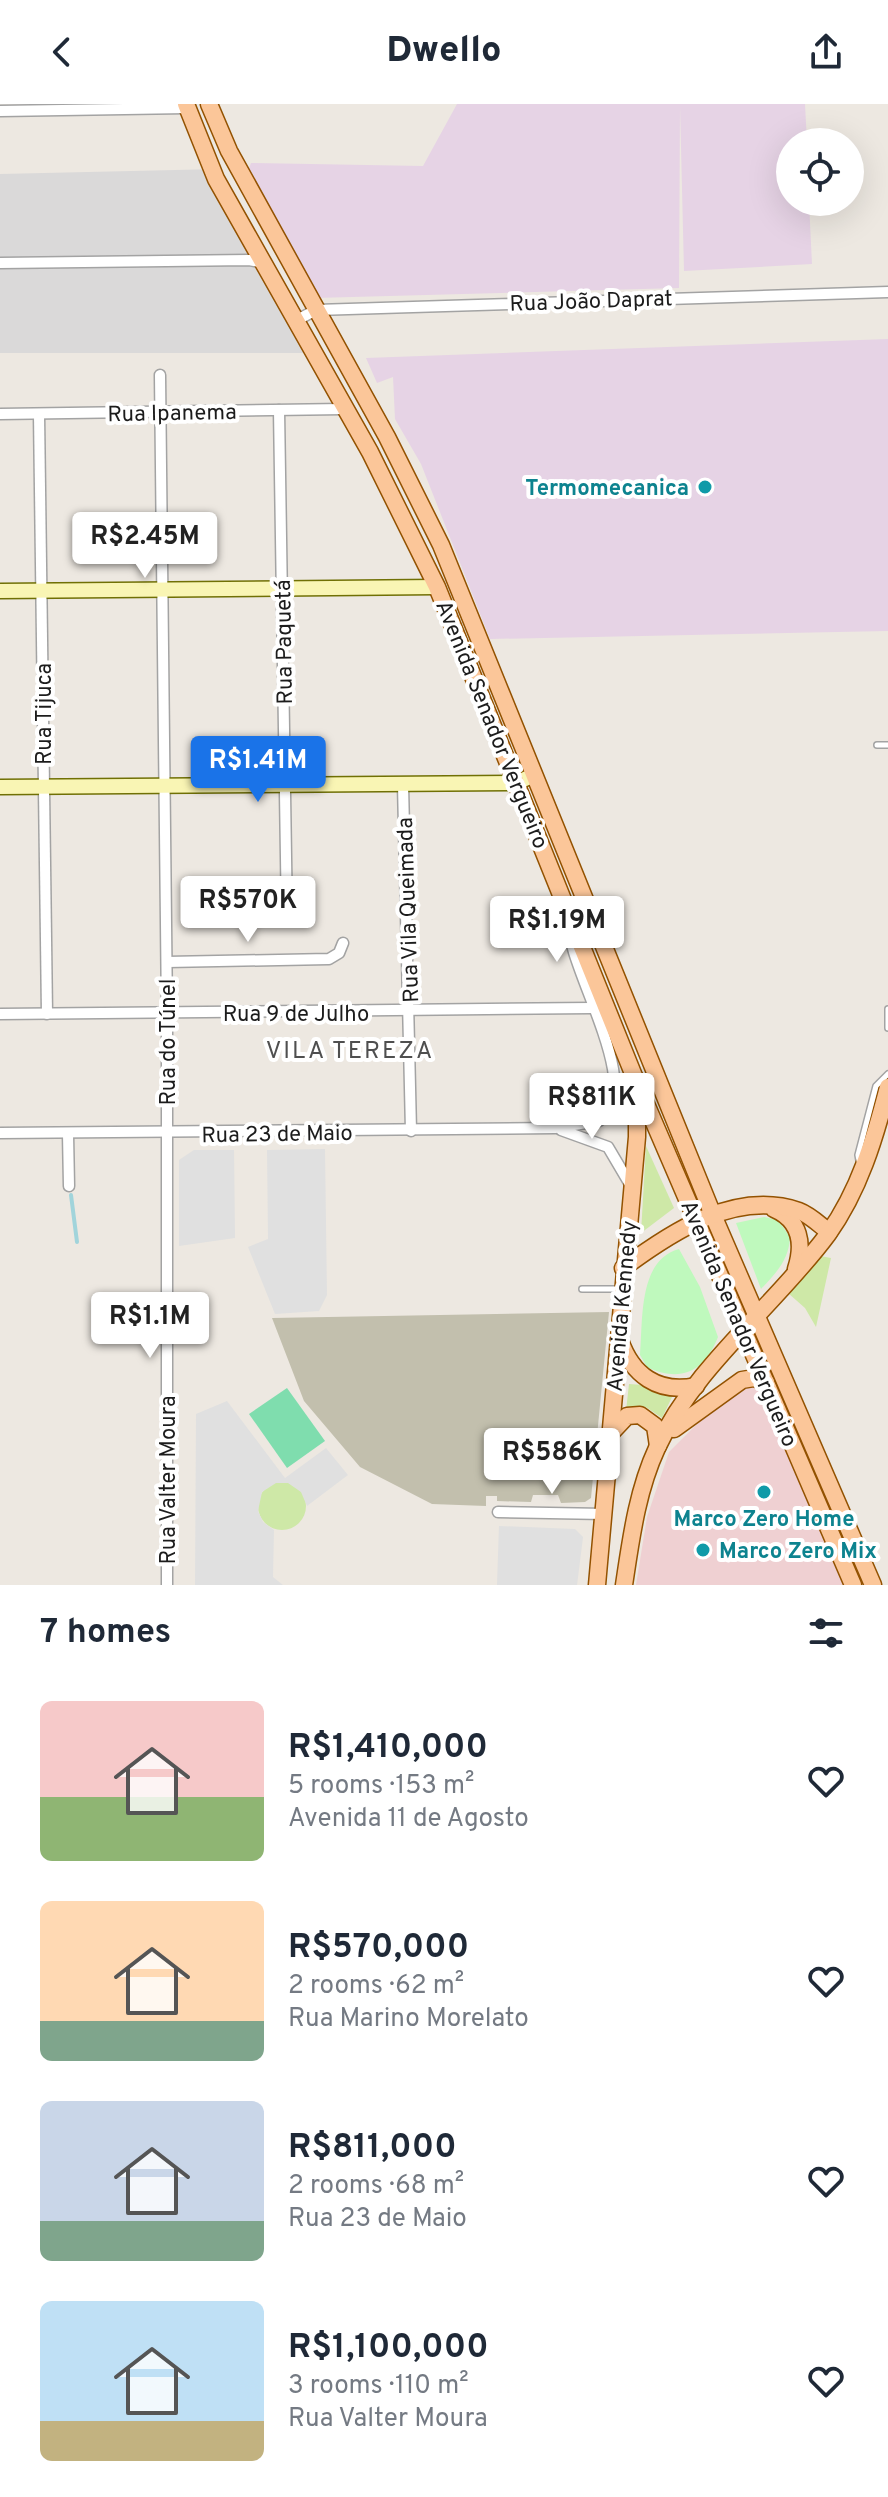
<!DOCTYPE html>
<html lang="en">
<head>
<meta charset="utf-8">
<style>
  body { margin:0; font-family:Overpass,sans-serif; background:#f6f6f7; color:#1f2937; height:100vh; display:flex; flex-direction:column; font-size:30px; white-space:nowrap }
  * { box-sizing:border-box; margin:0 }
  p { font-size:26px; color:#747a83 }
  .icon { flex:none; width:44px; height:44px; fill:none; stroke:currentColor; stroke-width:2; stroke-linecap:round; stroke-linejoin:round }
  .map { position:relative; height:1481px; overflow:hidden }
  .panel { display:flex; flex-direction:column; background:#fff; flex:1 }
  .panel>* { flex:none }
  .buttons { position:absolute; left:776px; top:24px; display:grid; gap:16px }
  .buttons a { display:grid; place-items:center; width:88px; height:88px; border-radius:50%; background:#fff; box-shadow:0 8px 32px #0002; font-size:40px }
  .price { position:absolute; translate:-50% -68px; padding:0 18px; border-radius:8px; background:#fff; color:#222; font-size:26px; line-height:52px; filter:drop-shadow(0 2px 4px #0008) }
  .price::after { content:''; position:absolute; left:50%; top:48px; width:24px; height:18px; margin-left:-12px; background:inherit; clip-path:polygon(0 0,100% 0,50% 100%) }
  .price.active { background:#1a73e8; color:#fff }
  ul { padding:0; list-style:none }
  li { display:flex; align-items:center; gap:24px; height:200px; padding:0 40px }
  li span { display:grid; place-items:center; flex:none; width:224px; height:160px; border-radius:12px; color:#555 }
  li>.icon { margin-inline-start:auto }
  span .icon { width:96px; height:96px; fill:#fffc; stroke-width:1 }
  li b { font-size:34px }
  h2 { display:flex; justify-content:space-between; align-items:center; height:96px; padding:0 40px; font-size:34px }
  header { display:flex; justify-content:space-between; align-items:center; height:104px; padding:0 40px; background:#fff; font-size:36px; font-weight:800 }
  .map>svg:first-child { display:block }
</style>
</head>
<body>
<header><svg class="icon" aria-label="back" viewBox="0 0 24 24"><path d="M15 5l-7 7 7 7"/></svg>Dwello<svg class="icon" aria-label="share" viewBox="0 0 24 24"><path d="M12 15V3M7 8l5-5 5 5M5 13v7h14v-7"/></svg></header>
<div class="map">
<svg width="888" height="1481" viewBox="0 0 888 1481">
  <rect width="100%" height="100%" fill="#ede8e1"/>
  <path fill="#dad9d9" d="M219,65l88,184h-307v-179z"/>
  <path fill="#efd0d2" d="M752,1280l12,13 79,188h-207l11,-68 22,-65 51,-51z"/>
  <g fill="#e6d3e5">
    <path d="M457,0h348l2,38h-17v60h19l3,62 -128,7 -4,-165 -1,182 -364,10 -67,-127 3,-8 172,3z"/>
    <path d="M888,235v292l-398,8 -69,-175 -26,-45 -2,-42 -16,6 -11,-25z"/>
  </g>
  <path fill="#c2bfad" d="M609,1208l-18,186 -6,4 -24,1 -3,-8h-25l-2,7 -34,-1v-5h-11v10l-54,-2 -72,-37 -56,-66 -32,-83z"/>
  <g fill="#cee8a7">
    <path d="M646,1042l28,62 -33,25z"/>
    <path d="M820,1152l11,2 -15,69 -11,-19 -17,-15z"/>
    <path d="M629,1280l14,1 29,12 -10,21 -16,-11 -20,4z"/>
    <circle cx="282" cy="1402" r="24"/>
  </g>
  <g fill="#bff9bd">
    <path d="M764,1113l14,3 12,17c-1,23 -14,36 -29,52l-25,-66z"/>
    <path d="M679,1145l21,38 18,50c-14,35 -37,46 -71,30l-7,-12c3,-35 -2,-95 39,-106z"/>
  </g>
  <path fill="#7fddae" d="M287,1284l38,53 -38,27 -38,-54z"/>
  <g fill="#e0e0e0">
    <path d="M325,1045l2,146 -8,16 -44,3 -27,-67 20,-8 -1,-89z"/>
    <path d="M194,1046h40l1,88 -56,8v-86z"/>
    <path d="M227,1297l58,77 41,-30 22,27 -41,31 -6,-14 -13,-9h-12l-14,9 -4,19 5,11 11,8 -1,47 10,8h-88l1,-171z"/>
    <path d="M499,1422l76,3 8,8 -6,48h-80z"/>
  </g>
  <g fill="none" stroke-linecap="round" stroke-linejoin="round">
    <path stroke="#a1d4db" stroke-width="4" d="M71,1091l6,47"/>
    <defs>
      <g id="lane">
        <path d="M877,641h11"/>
        <path d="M888,905v19"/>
        <path d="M860,1062l-2,-11 18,-69 12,-12"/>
        <path d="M582,1185h39"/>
      </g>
      <g id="street">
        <path d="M0,7l187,-3"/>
        <path d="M0,159l249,-3 15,3"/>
        <path d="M297,216l19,-10 572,-18"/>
        <path d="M160,271l7,639v571"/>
        <path d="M279,306l8,511"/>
        <path d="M0,310l344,-5"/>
        <path d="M39,310l8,600"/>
        <path d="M403,681l8,346"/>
        <path d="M167,858l162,-3 10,-6 4,-10"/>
        <path d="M0,910l592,-6"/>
        <path d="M561,1026l47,17 23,39"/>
        <path d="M0,1029l555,-5 44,-7c49,-30 -32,-153 -31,-200"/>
        <path d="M68,1030l1,52"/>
        <path d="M498,1408l107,2"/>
      </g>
      <g id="secondary">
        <path d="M0,487l437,-4"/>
        <path d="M0,683l516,-4 18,-8"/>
      </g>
      <g id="primary">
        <path d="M186,0l30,75 154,273 67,135 197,489 219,509"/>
        <path d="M209,0l20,47 158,286 54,108 272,670 160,370"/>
        <path d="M774,1105c26,11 30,35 22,60"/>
        <path d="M623,1164c47,-35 112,-79 176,-57 11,4 21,14 30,21"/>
        <path d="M620,1236c12,35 38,54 76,46"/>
        <path d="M674,1325l68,-49 12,-2 12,4"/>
        <path d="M611,1329l16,-17 13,-1 15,11 3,20"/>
        <path d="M597,1481l40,-448v-44"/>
        <path d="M624,1481c7,-46 13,-94 33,-137 38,-83 117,-141 171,-214 31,-43 47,-96 60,-147"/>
      </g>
    </defs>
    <use href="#lane" stroke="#a3a3a3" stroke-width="8"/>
    <use href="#street" stroke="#a3a3a3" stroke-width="13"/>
    <use href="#secondary" stroke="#707005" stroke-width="17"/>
    <use href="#primary" stroke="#935201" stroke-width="19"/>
    <use href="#lane" stroke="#fff" stroke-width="5"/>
    <use href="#street" stroke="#fff" stroke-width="10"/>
    <use href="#secondary" stroke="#f9f5b4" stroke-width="14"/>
    <use href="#primary" stroke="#fbc699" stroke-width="16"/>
  </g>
  <g fill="#0f9aa8" stroke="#fff" stroke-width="3">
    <circle cx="705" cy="383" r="8"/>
    <circle cx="764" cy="1388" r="8"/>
    <circle cx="703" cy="1446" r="8"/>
  </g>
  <g text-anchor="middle" stroke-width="8" stroke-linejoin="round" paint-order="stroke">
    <g font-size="22" fill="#1c1c1c" stroke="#fff">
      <text transform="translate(591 196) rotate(-2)" y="8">Rua João Daprat</text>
      <text transform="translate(172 308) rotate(-1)" y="8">Rua Ipanema</text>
      <text transform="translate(283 538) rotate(-91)" y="8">Rua Paquetá</text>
      <text transform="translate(43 610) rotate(-90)" y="8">Rua Tijuca</text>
      <text transform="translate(493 620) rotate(68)" y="8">Avenida Senador Vergueiro</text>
      <text transform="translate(407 806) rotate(-92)" y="8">Rua Vila Queimada</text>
      <text x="296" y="917">Rua 9 de Julho</text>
      <text transform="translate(167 938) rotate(-90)" y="8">Rua do Túnel</text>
      <text transform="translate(277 1029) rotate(-1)" y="8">Rua 23 de Maio</text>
      <text transform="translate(621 1202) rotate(-85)" y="8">Avenida Kennedy</text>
      <text transform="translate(740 1219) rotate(67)" y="8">Avenida Senador Vergueiro</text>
      <text transform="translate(167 1376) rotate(-90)" y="8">Rua Valter Moura</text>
    </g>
    <g font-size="22" font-weight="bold" fill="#0d838f" stroke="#fff" text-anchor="end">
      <text x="689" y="391">Termomecanica</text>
      <text x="764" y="1422" text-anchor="middle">Marco Zero Home</text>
      <text x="719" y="1454" text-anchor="start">Marco Zero Mix</text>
    </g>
    <g font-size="24" letter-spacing="2" fill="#4f4f4f" stroke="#fff">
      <text x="350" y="954">VILA TEREZA</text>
    </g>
  </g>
</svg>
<div class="buttons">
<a><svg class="icon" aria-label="locate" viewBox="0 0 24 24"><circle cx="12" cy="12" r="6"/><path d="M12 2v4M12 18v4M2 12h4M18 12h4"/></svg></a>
</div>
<b class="price" style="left:145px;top:476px">R$2.45M</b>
<b class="price active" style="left:258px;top:700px">R$1.41M</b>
<b class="price" style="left:248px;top:840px">R$570K</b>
<b class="price" style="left:557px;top:860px">R$1.19M</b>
<b class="price" style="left:592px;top:1037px">R$811K</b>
<b class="price" style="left:150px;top:1256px">R$1.1M</b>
<b class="price" style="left:552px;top:1392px">R$586K</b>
</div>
<section class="panel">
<h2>7 homes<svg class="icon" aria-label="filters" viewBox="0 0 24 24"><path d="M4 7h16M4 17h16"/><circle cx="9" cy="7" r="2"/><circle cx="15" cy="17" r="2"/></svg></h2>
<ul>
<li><span style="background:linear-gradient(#f6c9c9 60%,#8fb573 0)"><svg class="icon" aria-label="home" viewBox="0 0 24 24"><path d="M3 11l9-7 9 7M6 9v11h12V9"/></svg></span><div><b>R$1,410,000</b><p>5 rooms · 153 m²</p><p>Avenida 11 de Agosto</p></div><svg class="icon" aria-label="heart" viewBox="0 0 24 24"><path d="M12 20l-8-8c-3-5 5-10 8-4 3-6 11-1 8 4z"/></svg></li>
<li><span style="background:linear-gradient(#ffd9b3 75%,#7fa58c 0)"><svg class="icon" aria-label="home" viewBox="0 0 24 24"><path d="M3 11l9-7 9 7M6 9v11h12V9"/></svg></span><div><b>R$570,000</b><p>2 rooms · 62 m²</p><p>Rua Marino Morelato</p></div><svg class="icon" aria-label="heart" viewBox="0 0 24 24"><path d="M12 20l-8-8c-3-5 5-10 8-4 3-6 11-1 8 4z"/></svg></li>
<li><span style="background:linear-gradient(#c9d6e8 75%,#7fa58c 0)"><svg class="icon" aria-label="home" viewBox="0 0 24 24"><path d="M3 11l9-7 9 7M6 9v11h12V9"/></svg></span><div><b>R$811,000</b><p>2 rooms · 68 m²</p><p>Rua 23 de Maio</p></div><svg class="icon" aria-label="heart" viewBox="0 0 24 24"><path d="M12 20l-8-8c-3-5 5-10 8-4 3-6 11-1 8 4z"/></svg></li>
<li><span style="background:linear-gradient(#bfe0f5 75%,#c2b280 0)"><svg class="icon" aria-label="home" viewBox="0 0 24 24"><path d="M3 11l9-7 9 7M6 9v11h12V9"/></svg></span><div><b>R$1,100,000</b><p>3 rooms · 110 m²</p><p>Rua Valter Moura</p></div><svg class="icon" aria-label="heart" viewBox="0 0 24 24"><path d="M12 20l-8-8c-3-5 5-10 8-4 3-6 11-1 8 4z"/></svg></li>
</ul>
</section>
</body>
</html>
